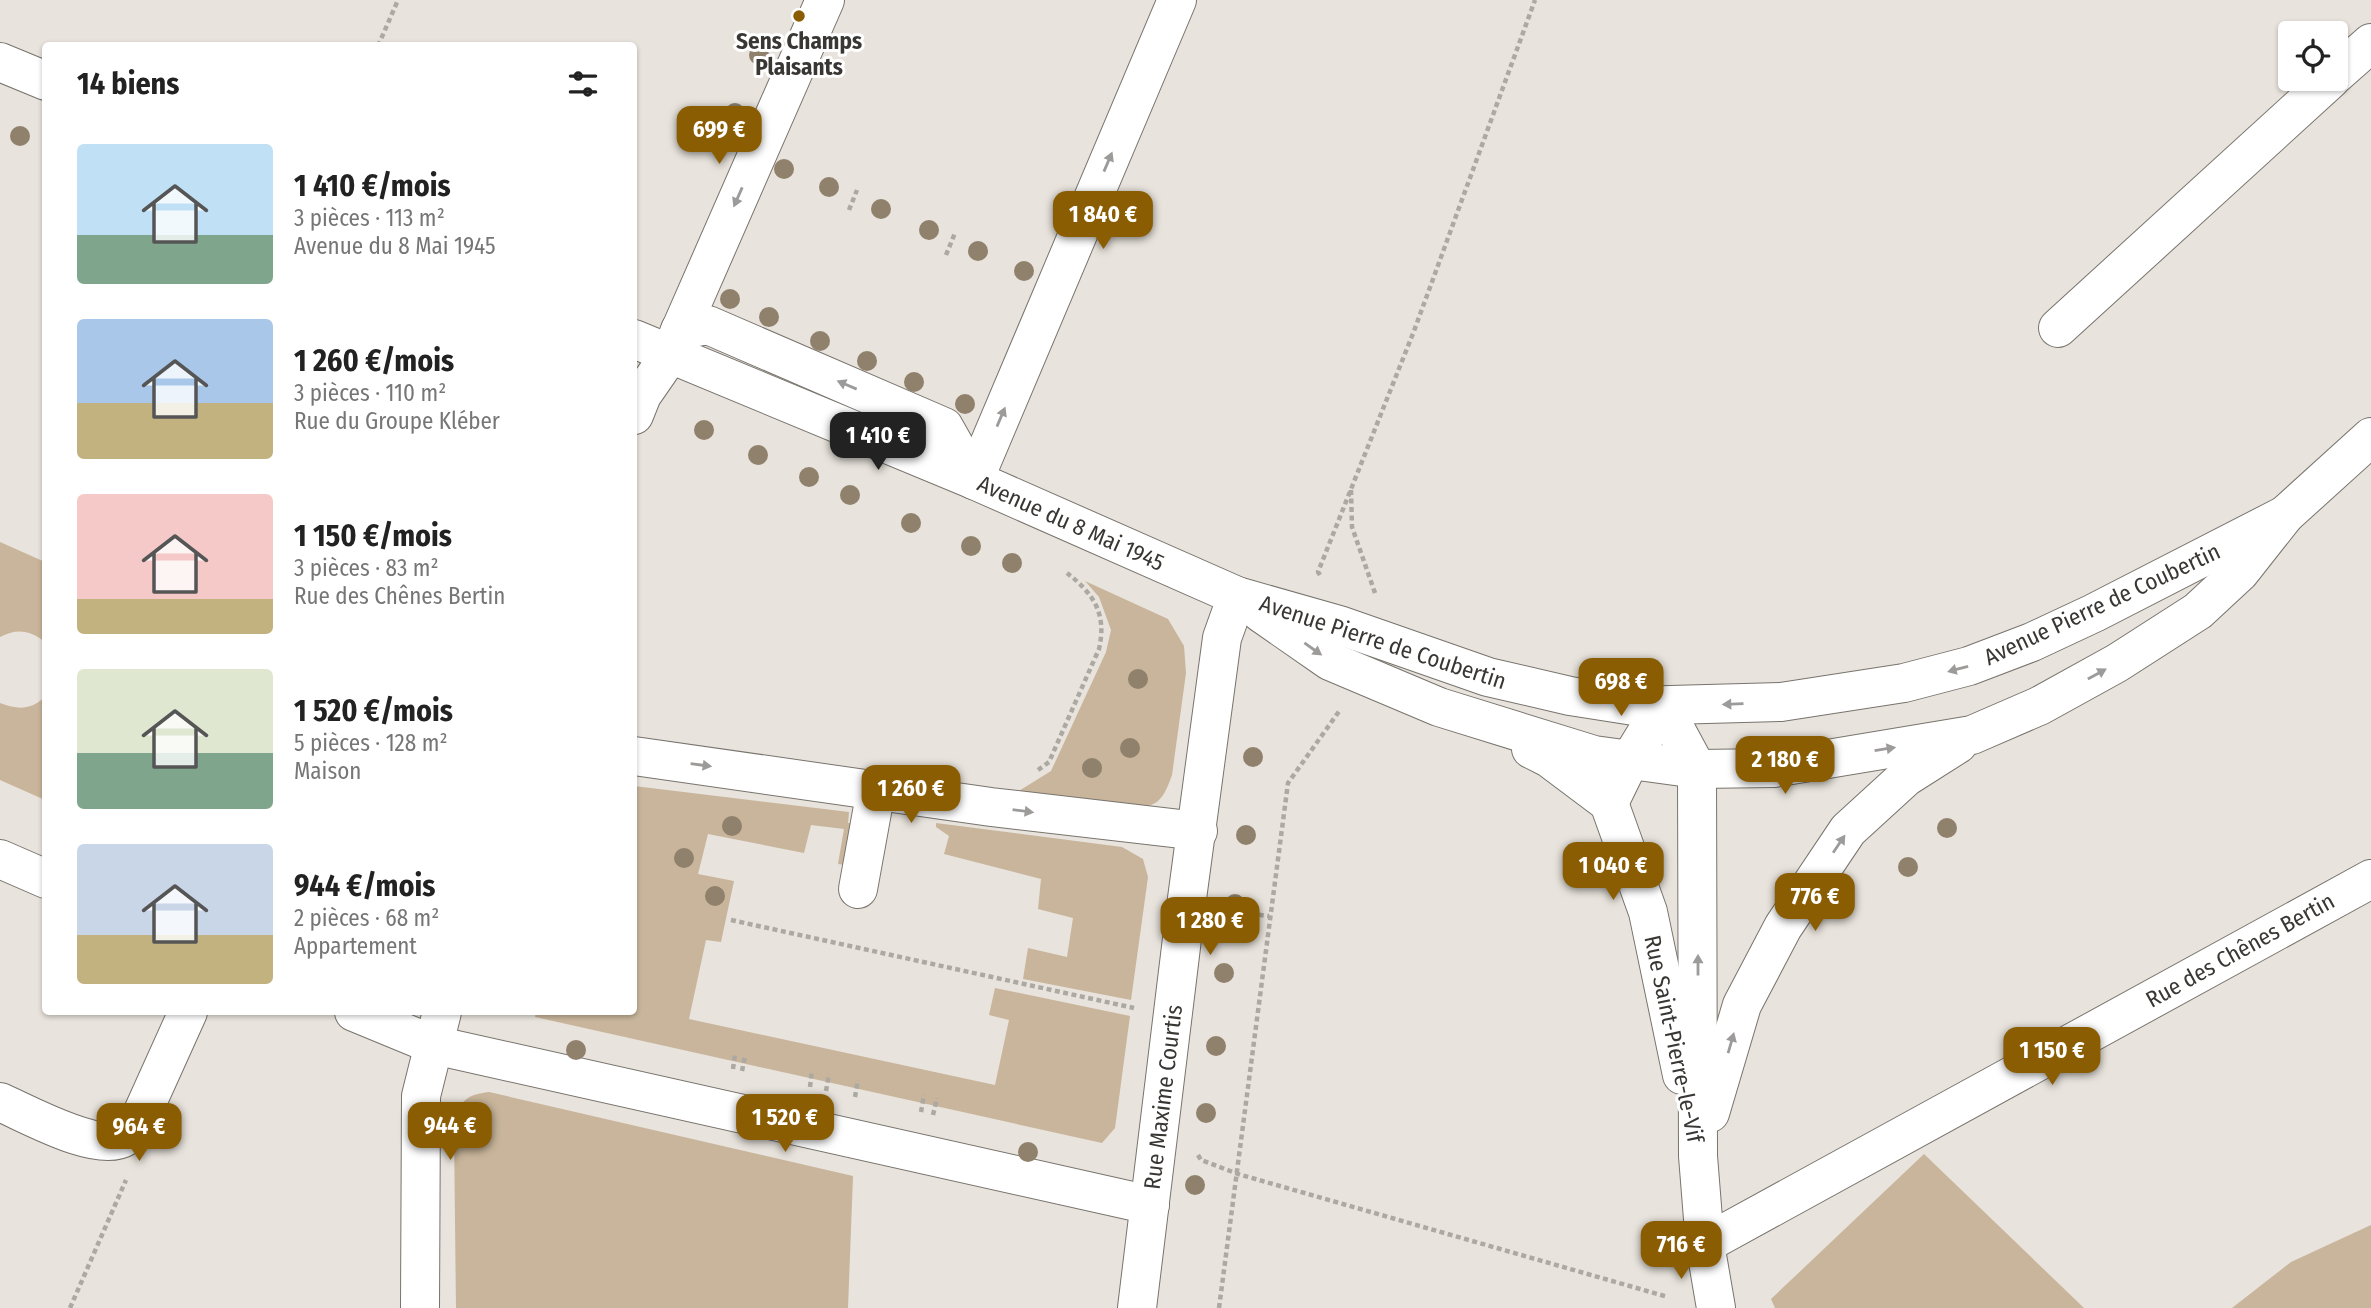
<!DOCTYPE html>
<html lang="fr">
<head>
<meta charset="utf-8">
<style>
  body { margin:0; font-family:"Fira Sans Condensed",sans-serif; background:#f6f6f6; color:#222; height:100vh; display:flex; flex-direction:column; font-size:26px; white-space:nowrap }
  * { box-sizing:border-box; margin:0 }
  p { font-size:23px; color:#767676 }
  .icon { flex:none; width:38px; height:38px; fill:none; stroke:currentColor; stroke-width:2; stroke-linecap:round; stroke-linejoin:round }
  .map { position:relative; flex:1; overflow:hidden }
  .panel { position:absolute; left:42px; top:42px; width:595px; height:973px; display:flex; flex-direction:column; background:#fff; border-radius:7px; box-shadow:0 2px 5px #0004 }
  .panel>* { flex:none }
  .fabs { position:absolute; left:2278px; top:21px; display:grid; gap:14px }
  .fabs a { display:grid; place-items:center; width:70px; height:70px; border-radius:7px; background:#fff; box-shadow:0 2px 5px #0004; font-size:35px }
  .price { position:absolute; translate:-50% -60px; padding:0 16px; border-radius:14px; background:#8b5d02; color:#fff; font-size:23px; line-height:46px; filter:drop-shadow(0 2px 4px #0008) }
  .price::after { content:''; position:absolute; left:50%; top:42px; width:21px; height:16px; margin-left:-10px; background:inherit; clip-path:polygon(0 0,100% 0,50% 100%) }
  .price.selected { background:#222; color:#fff }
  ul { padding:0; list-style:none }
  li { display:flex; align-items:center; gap:21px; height:175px; padding:0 35px }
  li span { display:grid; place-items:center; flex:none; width:196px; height:140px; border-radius:7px; color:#555 }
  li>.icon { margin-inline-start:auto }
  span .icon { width:84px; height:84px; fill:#fffc; stroke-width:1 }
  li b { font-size:30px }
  h2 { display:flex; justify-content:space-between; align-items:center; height:84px; padding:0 35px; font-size:30px }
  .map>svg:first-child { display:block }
</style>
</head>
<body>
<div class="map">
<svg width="2371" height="1308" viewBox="0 0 2371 1308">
  <rect width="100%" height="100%" fill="#e8e3dc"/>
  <g fill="#c8b59b">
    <path d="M0,542l45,20v80c-14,-12 -29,-14 -45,-5z"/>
    <path d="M1085,581l83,38 16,27 2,27 -14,102c-4,11 -9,26 -21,30 -22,9 -109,-8 -137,-11l37,-23 55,-119 5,-22 -12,-33z"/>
    <path d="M45,697v103l-45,-20v-77c19,7 30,7 45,-6z"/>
    <path d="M634,786l215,26 -1,11h6l-8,42 -8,-1 6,-35 -33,-4 -7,28 -96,-19 -10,40 36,7 -13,61 -15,-2 -17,79 306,66 14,-65 -20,-5 6,-27 135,28 -15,112 -13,15 -567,-126 1,-5h98z"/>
    <path d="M936,823l186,24 21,12 5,18 -17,123 -108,-21 5,-31 39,9 6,-39 -35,-9 3,-30 -97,-25 5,-18 -13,-9z"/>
    <path d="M489,1092l364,84 -5,132h-392l-2,-177 15,1v-14l-15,-2c11,-18 13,-21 35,-24z"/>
    <path d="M1924,1154l160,154h-309l-4,-9z"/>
    <path d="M2371,1225v83h-139l59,-46z"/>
  </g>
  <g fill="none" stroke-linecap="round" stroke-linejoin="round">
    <defs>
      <g id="minor">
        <path d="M0,62l46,19"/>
        <path d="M2336,74l35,-31"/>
        <path d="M2058,328l273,-249"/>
        <path d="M680,330l28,-5 236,102 30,53"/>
        <path d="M634,339l340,141 263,116 102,29 149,52 82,19 64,10 147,-4 123,-19 65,-17 63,-24 62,-29 191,-98"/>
        <path d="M634,415l8,-20 27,-39 156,-356"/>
        <path d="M974,480l203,-480"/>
        <path d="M1261,613l69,48 109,46 155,48 103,14 77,-1 198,-33 67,-29 78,-43 81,-52 42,-39 45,-57 86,-78"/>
        <path d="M1531,749l18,9 60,45 39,109 34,163"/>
        <path d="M634,756l357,51 207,24"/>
        <path d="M1609,803l21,-43 33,-54 34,63 1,387 7,88 11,64"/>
        <path d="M0,859l46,20"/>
        <path d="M858,889l18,-99"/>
        <path d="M354,1012l80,33 716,160"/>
        <path d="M0,1102c28,12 98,52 125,35 5,-3 9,-8 12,-12l51,-113"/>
        <path d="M1710,1113l32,-108 41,-78 65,-97 58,-53 52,-33"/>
        <path d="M1705,1244l666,-365"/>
        <path d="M420,1308l1,-212 21,-84"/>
        <path d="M1137,1308l49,-402 36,-268 15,-42"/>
      </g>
    </defs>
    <use href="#minor" stroke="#78746d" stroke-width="40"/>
    <g stroke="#aca9a3" stroke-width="4.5" stroke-dasharray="5 3.5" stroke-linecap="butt">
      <path d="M378,46l20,-46"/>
      <path d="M849,210l8,-20"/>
      <path d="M946,255l9,-22"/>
      <path d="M1351,490l1,37 23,66"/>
      <path d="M1320,575l-2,-3 96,-241 121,-331"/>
      <path d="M1038,770l11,-8 50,-113c8,-35 -5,-55 -32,-76"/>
      <path d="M1225,911l44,5"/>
      <path d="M731,920l403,88"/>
      <path d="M733,1069l2,-15"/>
      <path d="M742,1071l3,-15"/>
      <path d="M810,1087l2,-17"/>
      <path d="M826,1091l3,-17"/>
      <path d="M855,1097l3,-17"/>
      <path d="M921,1112l3,-17"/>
      <path d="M933,1115l4,-17"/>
      <path d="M1198,1155l3,5 37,14 430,123"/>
      <path d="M70,1308l56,-128"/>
      <path d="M1219,1308l69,-525 52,-73"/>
    </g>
    <use href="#minor" stroke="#fff" stroke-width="38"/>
  </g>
  <g fill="#8f816c">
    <circle cx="759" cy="55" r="10"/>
    <circle cx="735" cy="113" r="10"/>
    <circle cx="20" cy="136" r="10"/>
    <circle cx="784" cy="169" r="10"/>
    <circle cx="829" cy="187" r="10"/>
    <circle cx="881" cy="209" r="10"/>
    <circle cx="929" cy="230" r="10"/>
    <circle cx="978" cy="251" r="10"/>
    <circle cx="1024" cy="271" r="10"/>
    <circle cx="730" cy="299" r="10"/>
    <circle cx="769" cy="317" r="10"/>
    <circle cx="820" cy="341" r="10"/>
    <circle cx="867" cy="361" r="10"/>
    <circle cx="914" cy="382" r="10"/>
    <circle cx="965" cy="404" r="10"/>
    <circle cx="704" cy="430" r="10"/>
    <circle cx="758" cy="455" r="10"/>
    <circle cx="809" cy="477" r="10"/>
    <circle cx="850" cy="495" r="10"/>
    <circle cx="911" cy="523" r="10"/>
    <circle cx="971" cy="546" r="10"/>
    <circle cx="1012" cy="563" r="10"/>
    <circle cx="1138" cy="679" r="10"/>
    <circle cx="1130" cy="748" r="10"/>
    <circle cx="1253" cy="757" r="10"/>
    <circle cx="1092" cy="768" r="10"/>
    <circle cx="732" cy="826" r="10"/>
    <circle cx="1947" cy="828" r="10"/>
    <circle cx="1246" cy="835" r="10"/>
    <circle cx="684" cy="858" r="10"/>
    <circle cx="1908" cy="867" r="10"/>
    <circle cx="715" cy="896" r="10"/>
    <circle cx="1235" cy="904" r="10"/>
    <circle cx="1224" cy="973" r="10"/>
    <circle cx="1216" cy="1046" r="10"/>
    <circle cx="576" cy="1050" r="10"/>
    <circle cx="822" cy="1105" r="10"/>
    <circle cx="1206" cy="1113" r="10"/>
    <circle cx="1028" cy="1152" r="10"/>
    <circle cx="1195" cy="1185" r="10"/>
  </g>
  <defs><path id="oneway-solid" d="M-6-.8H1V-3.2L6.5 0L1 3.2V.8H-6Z" transform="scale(1.75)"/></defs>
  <g fill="#9c9b9a">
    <use href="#oneway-solid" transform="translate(1108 162) rotate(-67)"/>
    <use href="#oneway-solid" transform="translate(738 197) rotate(114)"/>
    <use href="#oneway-solid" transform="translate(847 385) rotate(-157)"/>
    <use href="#oneway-solid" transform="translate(1001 417) rotate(-67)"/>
    <use href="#oneway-solid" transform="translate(1313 649) rotate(35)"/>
    <use href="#oneway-solid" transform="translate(1958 669) rotate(165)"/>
    <use href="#oneway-solid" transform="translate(2097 674) rotate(-29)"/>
    <use href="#oneway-solid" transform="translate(1733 704) rotate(178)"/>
    <use href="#oneway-solid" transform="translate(1885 749) rotate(-9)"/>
    <use href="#oneway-solid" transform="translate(701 765) rotate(8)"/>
    <use href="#oneway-solid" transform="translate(1023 811) rotate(7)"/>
    <use href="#oneway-solid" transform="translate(1839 844) rotate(-56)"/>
    <use href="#oneway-solid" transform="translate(1698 965) rotate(-90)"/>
    <use href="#oneway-solid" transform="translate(1731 1043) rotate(-74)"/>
  </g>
  <circle fill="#8b5d02" stroke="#fff" stroke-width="2.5" cx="799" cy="16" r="7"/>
  <g text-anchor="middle" stroke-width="6" stroke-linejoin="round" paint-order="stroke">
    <g font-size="23" font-weight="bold" fill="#393734" stroke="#fff">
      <text x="799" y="49">Sens Champs<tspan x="799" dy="26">Plaisants</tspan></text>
    </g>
    <g font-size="23" fill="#393734" stroke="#fff">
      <text transform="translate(1071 523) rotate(24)" y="8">Avenue du 8 Mai 1945</text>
      <text transform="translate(2102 604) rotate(-25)" y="8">Avenue Pierre de Coubertin</text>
      <text transform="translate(1383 642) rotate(18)" y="8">Avenue Pierre de Coubertin</text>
      <text transform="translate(2240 950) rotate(-29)" y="8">Rue des Chênes Bertin</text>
      <text transform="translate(1674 1039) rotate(78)" y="8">Rue Saint-Pierre-le-Vif</text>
      <text transform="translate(1163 1097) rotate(-83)" y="8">Rue Maxime Courtis</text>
    </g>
  </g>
</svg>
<div class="fabs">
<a><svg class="icon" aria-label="locate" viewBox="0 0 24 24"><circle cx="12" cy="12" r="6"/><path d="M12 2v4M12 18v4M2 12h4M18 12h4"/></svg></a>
</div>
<b class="price" style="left:719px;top:166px">699 €</b>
<b class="price" style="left:1103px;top:251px">1 840 €</b>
<b class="price selected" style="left:878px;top:472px">1 410 €</b>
<b class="price" style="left:1621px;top:718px">698 €</b>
<b class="price" style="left:1785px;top:796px">2 180 €</b>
<b class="price" style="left:911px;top:825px">1 260 €</b>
<b class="price" style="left:1613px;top:902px">1 040 €</b>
<b class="price" style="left:1815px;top:933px">776 €</b>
<b class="price" style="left:1210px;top:957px">1 280 €</b>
<b class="price" style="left:2052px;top:1087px">1 150 €</b>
<b class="price" style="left:785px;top:1154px">1 520 €</b>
<b class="price" style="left:450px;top:1162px">944 €</b>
<b class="price" style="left:139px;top:1163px">964 €</b>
<b class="price" style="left:1681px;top:1281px">716 €</b>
<section class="panel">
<h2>14 biens<svg class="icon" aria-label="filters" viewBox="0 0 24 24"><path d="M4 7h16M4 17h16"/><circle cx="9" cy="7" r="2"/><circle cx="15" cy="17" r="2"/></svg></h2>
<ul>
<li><span style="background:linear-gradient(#bfe0f5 65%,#7fa58c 0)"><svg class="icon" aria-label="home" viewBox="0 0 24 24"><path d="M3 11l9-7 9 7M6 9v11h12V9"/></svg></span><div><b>1 410 €/mois</b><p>3 pièces · 113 m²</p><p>Avenue du 8 Mai 1945</p></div></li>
<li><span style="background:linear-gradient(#a9c7e8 60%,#c2b280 0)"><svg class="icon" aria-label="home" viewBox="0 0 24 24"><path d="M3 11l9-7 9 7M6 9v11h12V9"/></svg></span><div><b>1 260 €/mois</b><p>3 pièces · 110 m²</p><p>Rue du Groupe Kléber</p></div></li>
<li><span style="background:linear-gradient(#f6c9c9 75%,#c2b280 0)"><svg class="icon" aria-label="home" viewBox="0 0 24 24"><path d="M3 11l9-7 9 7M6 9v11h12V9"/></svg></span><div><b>1 150 €/mois</b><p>3 pièces · 83 m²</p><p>Rue des Chênes Bertin</p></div></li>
<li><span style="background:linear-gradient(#dfe7d0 60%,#7fa58c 0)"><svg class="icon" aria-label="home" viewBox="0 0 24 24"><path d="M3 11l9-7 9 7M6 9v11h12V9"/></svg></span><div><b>1 520 €/mois</b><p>5 pièces · 128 m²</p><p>Maison</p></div></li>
<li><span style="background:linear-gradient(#c9d6e8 65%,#c2b280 0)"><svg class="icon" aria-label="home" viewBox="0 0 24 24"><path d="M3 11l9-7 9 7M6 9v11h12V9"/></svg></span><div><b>944 €/mois</b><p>2 pièces · 68 m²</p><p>Appartement</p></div></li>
</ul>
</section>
</div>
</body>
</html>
